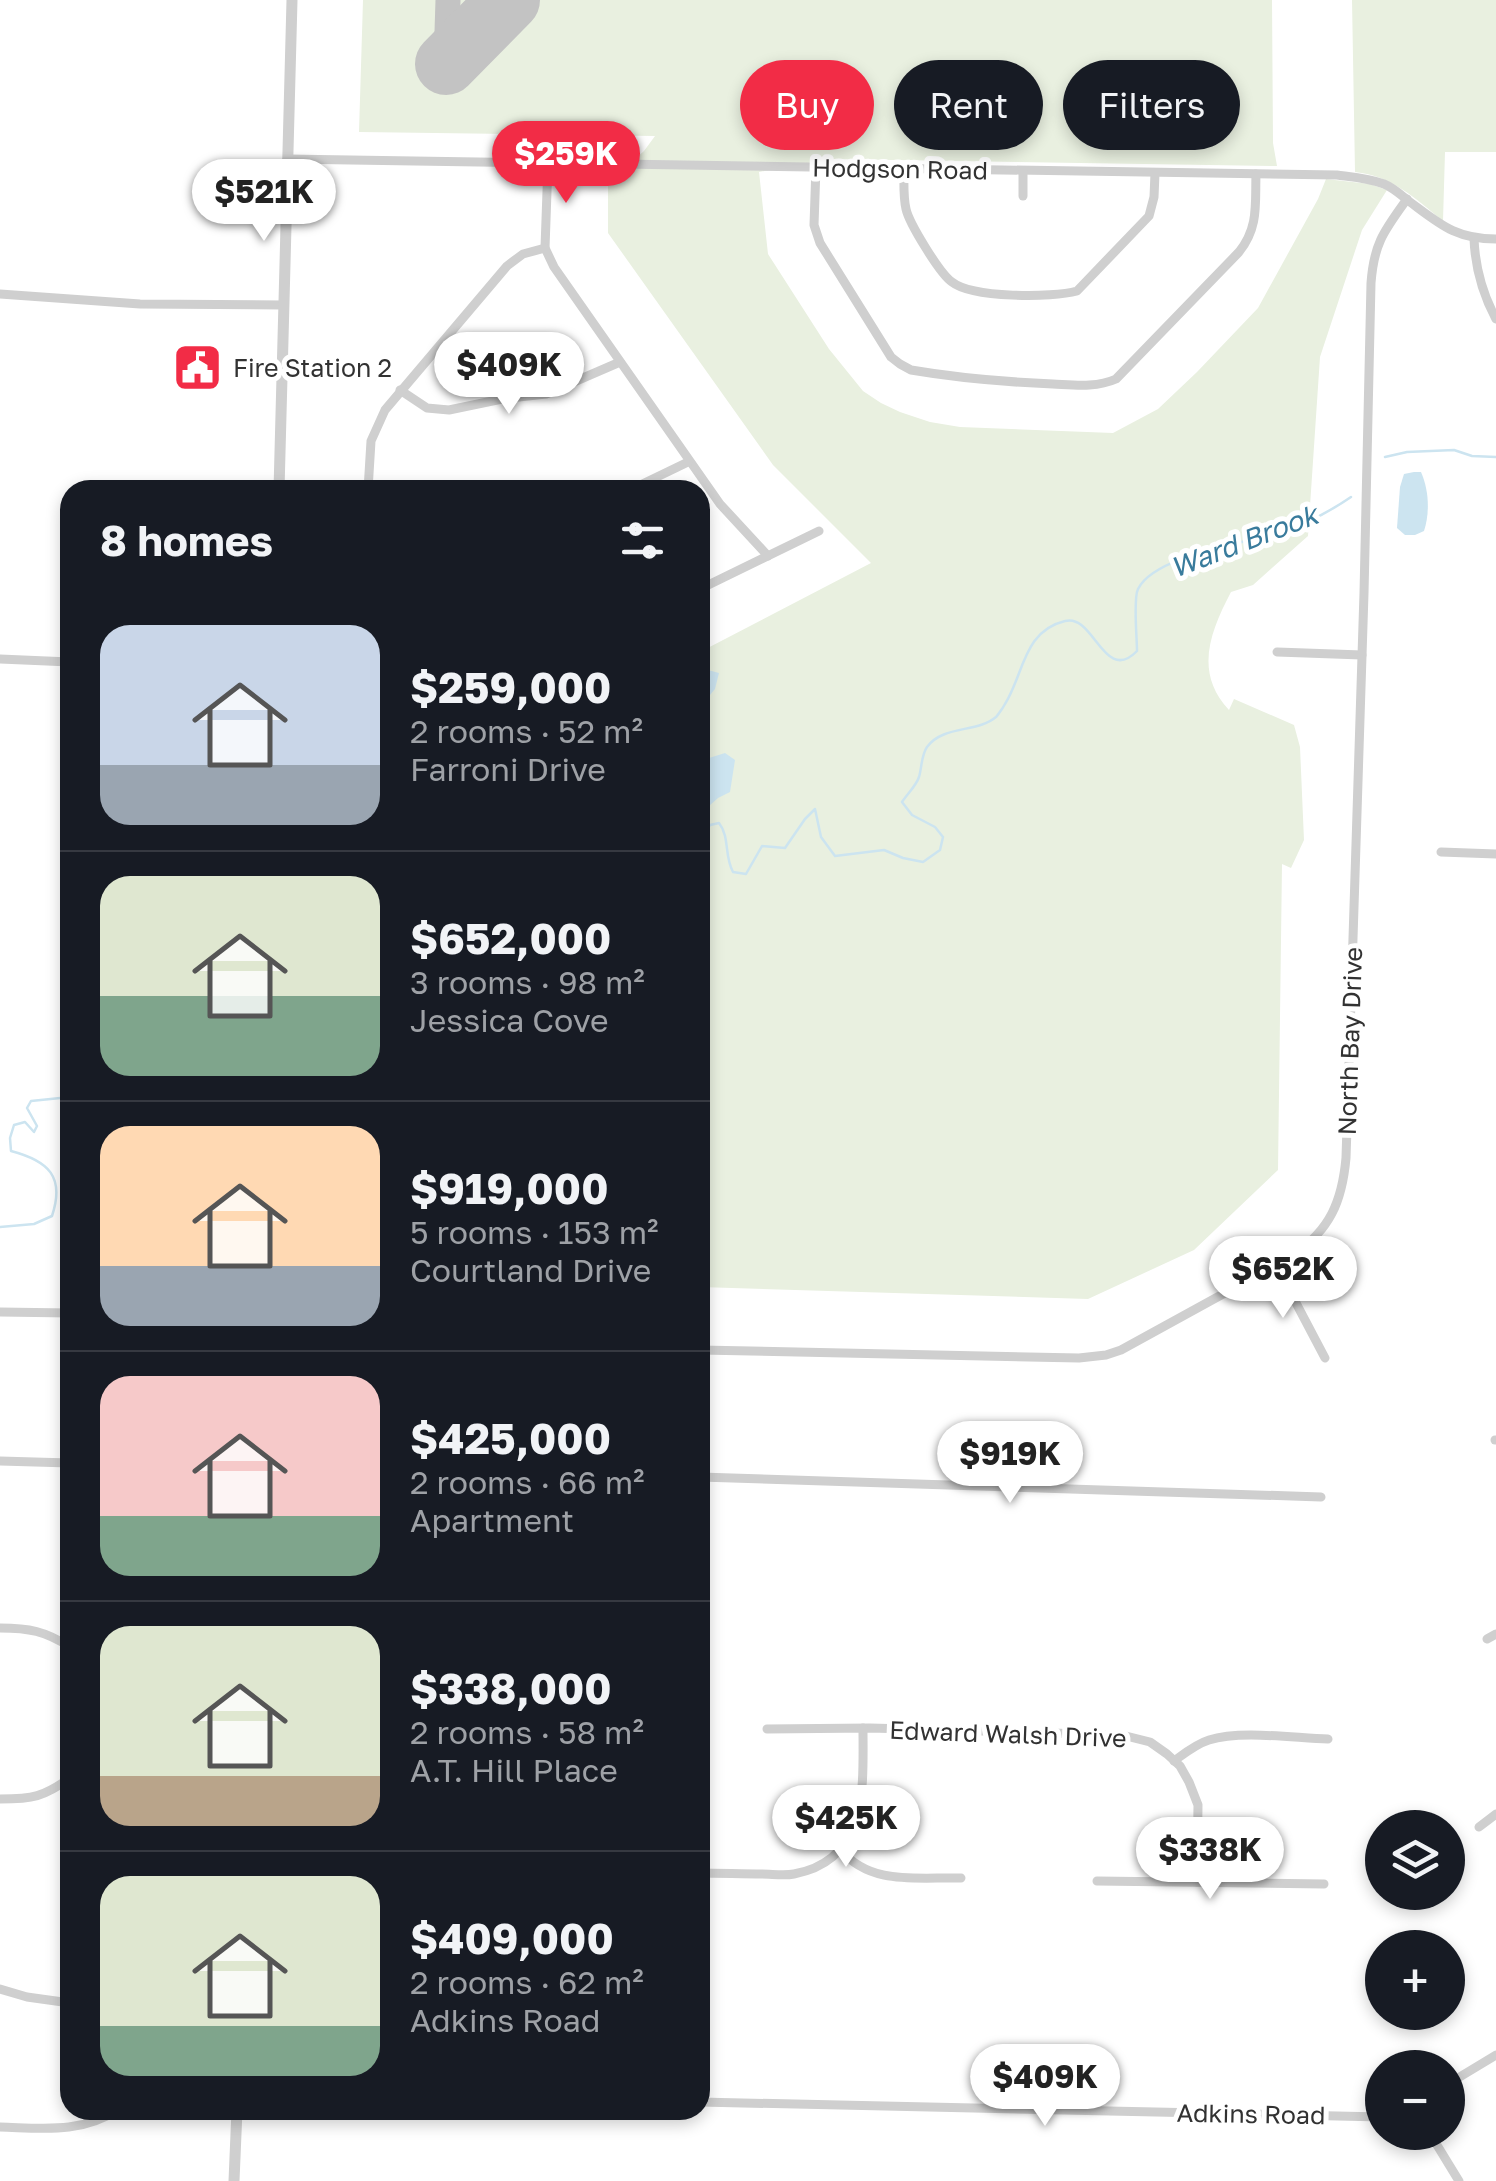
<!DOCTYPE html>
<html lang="en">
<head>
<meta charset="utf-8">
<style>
  body { margin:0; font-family:"Golos Text",sans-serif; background:#20242c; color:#f1f3f6; height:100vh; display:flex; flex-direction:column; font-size:38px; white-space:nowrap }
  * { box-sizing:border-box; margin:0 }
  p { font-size:32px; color:#9ea1a6 }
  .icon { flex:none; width:55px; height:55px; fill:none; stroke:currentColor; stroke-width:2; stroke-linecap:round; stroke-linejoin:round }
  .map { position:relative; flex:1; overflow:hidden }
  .panel { position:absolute; left:60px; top:480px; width:650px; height:1640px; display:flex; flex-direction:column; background:#171b24; border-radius:30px; box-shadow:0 5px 15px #0003 }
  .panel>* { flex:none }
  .banner { position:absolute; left:740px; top:60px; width:605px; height:90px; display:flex; gap:20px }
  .controls { position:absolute; left:1365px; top:1810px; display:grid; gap:20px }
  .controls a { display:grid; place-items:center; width:100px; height:100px; border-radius:50%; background:#171b24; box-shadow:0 5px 15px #0003; font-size:50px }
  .price { position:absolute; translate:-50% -85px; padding:0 22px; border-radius:35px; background:#fff; color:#222; font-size:32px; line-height:65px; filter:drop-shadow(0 2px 5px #0008) }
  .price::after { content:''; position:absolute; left:50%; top:60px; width:30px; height:22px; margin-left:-15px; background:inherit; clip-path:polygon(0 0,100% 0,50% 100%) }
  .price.current { background:#f22c46; color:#fff }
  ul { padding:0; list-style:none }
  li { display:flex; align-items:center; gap:30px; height:250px; padding:0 40px }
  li+li { border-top:2px solid #363941 }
  li span { display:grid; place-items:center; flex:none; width:280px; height:200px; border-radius:30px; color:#555 }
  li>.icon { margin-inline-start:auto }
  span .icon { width:120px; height:120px; fill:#fffc; stroke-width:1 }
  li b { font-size:42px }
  h2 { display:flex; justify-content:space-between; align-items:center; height:120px; padding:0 40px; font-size:42px }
  .pill { padding:0 35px; border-radius:45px; background:#171b24; box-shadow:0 5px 15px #0003; font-size:35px; line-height:90px }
  .pill.current { background:#f22c46; color:#fff }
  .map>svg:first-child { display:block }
</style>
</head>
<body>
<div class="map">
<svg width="1496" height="2181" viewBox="0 0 1496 2181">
  <rect width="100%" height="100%" fill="#fff"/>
  <g fill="#e9f0e0">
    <path d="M363,0h909l1,143 4,23 -446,-7 -72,13 9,82 61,95 34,42 18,12 19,9 30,10 30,5 153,6 45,-24 39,-37 61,-64 60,-109 8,-20 44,5 17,6 -25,40 -42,127 -12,179 -55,49 -22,7c-21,40 -37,81 -2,118l5,-11 60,26 6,22 4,93 -13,28 -9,-4 -4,306 -84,80 -106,49 -388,-12v-635l171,-89 -98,-98 -165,-232v-50l36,-32 11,-15 -296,-4z"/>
    <path d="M1352,0h144v152h-51l-2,69c-28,-23 -51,-45 -88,-49z"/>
  </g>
  <g fill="#cce4f0">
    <path d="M1414,472h7c8,18 9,41 3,59l-9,4h-10l-8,-7 3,-41 4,-13z"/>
    <path d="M708,670l11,3 -4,16 -15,18v-35z"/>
    <path d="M725,753l10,7 -5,32 -12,6 -18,16v-49l9,-7z"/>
  </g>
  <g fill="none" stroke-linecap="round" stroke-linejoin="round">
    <g stroke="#cce4f0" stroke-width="2.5">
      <path d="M1385,457l22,-5 47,-2 18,6 24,1"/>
      <path d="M700,840l10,-15 9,-2c11,14 5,33 14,49l13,2 16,-28 23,2 20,-29 10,-10 6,28 14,19 49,-6 19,8 20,4 17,-12 3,-13 -8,-10 -23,-12 -10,-13c6,-9 14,-16 17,-25 3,-10 2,-21 8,-30 16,-22 50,-14 69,-30 2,-2 8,-11 9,-13 19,-30 18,-73 60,-83 29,-8 39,64 72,30 0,-15 -4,-52 1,-62 17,-34 109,-46 143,-57 25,-8 48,-20 70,-35"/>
      <path d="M0,1227l34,-3 18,-8c13,-39 -3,-55 -41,-65l-1,-13 4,-13 11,-3 9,10 3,-6 -10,-18 4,-7 39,-4"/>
    </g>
    <path stroke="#c3c3c3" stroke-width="25" d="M446,64l2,-64"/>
    <path stroke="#c3c3c3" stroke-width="62" d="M446,64l63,-64"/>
    <g stroke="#cfcfcf" stroke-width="9">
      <path d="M287,159l1050,16c16,2 32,3 47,9 10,4 18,12 26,18 31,23 46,37 86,37"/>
      <path d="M548,163l-3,85 9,19 166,237 48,52"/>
      <path d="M816,167l-2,58 6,18 71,114 9,7 11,6c47,8 94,12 142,14 21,1 43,4 63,-5l123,-127c20,-25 16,-48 17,-78"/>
      <path d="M904,169c0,13 -1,27 2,40 3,14 34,65 46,73 20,16 100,16 125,9l72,-75 5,-19 1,-24"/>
      <path d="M1023,196v-25"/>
      <path d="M1474,238c1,30 8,55 22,81"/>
      <path d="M0,294l140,10 143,1"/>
      <path d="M400,390l27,18 22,2 53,-11 44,-5 74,-32"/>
      <path d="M368,490l3,-49 14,-31 122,-144 16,-12 22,-6"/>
      <path d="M630,490l58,-28"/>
      <path d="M700,589l119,-58"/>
      <path d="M1277,652l85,3"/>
      <path d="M0,659l70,3"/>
      <path d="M1441,852l55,2"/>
      <path d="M1276,1265l49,93"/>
      <path d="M0,1312l70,1"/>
      <path d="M700,1350l379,8 27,-3 15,-5 173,-95c36,-26 48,-53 52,-97l18,-565 7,-310c3,-40 13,-52 36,-84"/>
      <path d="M1495,1440h1"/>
      <path d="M0,1461l70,2"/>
      <path d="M700,1477l621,20"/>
      <path d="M0,1628c29,0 45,3 70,19"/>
      <path d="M1487,1639l9,-5"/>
      <path d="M767,1729l103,-1 252,7 28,7 17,12 13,12 9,16 9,23 -1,77"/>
      <path d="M1174,1761c11,-8 22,-17 35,-21 31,-10 85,-2 119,-1"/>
      <path d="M0,1799c33,0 43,-2 70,-21"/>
      <path d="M1479,1827l17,-13"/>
      <path d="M840,1849c30,37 77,28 121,29"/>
      <path d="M700,1873c21,0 42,1 62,1 10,0 22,2 32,0 75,-14 69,-87 69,-146"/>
      <path d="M1097,1881l227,3"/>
      <path d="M0,1989l27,8 43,6"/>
      <path d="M1448,2084l48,-29"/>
      <path d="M700,2102l682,15"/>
      <path d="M0,2127c41,1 81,7 117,-17"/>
      <path d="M1429,2132l30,49"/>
    </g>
    <g stroke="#cfcfcf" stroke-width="11">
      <path d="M279,490l13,-490"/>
      <path d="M234,2181l3,-71"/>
    </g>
  </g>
  <defs>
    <symbol id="civic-square" viewBox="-11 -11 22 22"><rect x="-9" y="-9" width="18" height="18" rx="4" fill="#f22c46" stroke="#fff"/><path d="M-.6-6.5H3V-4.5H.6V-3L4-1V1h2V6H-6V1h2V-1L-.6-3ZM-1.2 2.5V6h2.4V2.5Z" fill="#fff"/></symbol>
  </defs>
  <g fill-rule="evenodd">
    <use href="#civic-square" x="170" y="340" width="55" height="55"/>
  </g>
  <g text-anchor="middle" stroke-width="10" stroke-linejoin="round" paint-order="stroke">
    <g font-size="25" fill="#323232" stroke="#fff">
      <text transform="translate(900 169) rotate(1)" y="9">Hodgson Road</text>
      <text transform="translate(1350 1041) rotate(-88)" y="9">North Bay Drive</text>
      <text transform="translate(1008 1734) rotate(2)" y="9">Edward Walsh Drive</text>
      <text transform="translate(1251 2114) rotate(1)" y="9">Adkins Road</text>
    </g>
    <g font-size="25" fill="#323232" stroke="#fff" text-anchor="start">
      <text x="233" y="377">Fire Station 2</text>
    </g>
    <g font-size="28" font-style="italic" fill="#397b9c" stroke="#fff">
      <text transform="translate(1244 541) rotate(-21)" y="10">Ward Brook</text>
    </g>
  </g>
</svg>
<div class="controls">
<a><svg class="icon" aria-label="layers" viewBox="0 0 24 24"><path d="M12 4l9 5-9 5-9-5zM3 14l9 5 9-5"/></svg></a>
<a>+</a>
<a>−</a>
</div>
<b class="price current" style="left:566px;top:206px">$259K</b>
<b class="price" style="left:264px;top:244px">$521K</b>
<b class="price" style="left:509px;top:417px">$409K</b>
<b class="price" style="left:1283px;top:1321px">$652K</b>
<b class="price" style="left:1010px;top:1506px">$919K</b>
<b class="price" style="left:846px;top:1870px">$425K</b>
<b class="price" style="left:1210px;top:1902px">$338K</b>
<b class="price" style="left:1045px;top:2129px">$409K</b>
<div class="banner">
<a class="pill current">Buy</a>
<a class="pill">Rent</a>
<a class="pill">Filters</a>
</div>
<section class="panel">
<h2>8 homes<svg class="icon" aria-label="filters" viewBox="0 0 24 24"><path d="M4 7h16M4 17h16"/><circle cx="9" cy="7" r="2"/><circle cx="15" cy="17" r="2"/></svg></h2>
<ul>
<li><span style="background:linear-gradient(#c9d6e8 70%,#9aa5b1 0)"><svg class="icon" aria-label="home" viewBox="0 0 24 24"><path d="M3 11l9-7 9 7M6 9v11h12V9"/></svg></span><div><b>$259,000</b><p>2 rooms · 52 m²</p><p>Farroni Drive</p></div></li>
<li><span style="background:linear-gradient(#dfe7d0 60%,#7fa58c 0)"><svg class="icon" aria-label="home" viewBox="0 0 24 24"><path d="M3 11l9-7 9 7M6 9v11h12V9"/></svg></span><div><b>$652,000</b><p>3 rooms · 98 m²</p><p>Jessica Cove</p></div></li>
<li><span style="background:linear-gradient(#ffd9b3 70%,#9aa5b1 0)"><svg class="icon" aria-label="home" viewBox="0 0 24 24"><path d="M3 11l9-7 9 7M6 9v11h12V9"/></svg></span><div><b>$919,000</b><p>5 rooms · 153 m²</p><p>Courtland Drive</p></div></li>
<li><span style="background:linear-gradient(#f6c9c9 70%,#7fa58c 0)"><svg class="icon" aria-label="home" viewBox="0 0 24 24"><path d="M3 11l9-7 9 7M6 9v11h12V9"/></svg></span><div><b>$425,000</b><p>2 rooms · 66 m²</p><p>Apartment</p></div></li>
<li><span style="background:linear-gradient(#dfe7d0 75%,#b9a48a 0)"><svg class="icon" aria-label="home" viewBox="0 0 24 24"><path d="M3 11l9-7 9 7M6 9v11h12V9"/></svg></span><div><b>$338,000</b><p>2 rooms · 58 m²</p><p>A.T. Hill Place</p></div></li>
<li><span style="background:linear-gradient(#dfe7d0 75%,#7fa58c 0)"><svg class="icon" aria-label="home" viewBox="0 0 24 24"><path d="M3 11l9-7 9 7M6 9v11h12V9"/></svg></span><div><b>$409,000</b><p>2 rooms · 62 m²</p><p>Adkins Road</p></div></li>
</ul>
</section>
</div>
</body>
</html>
